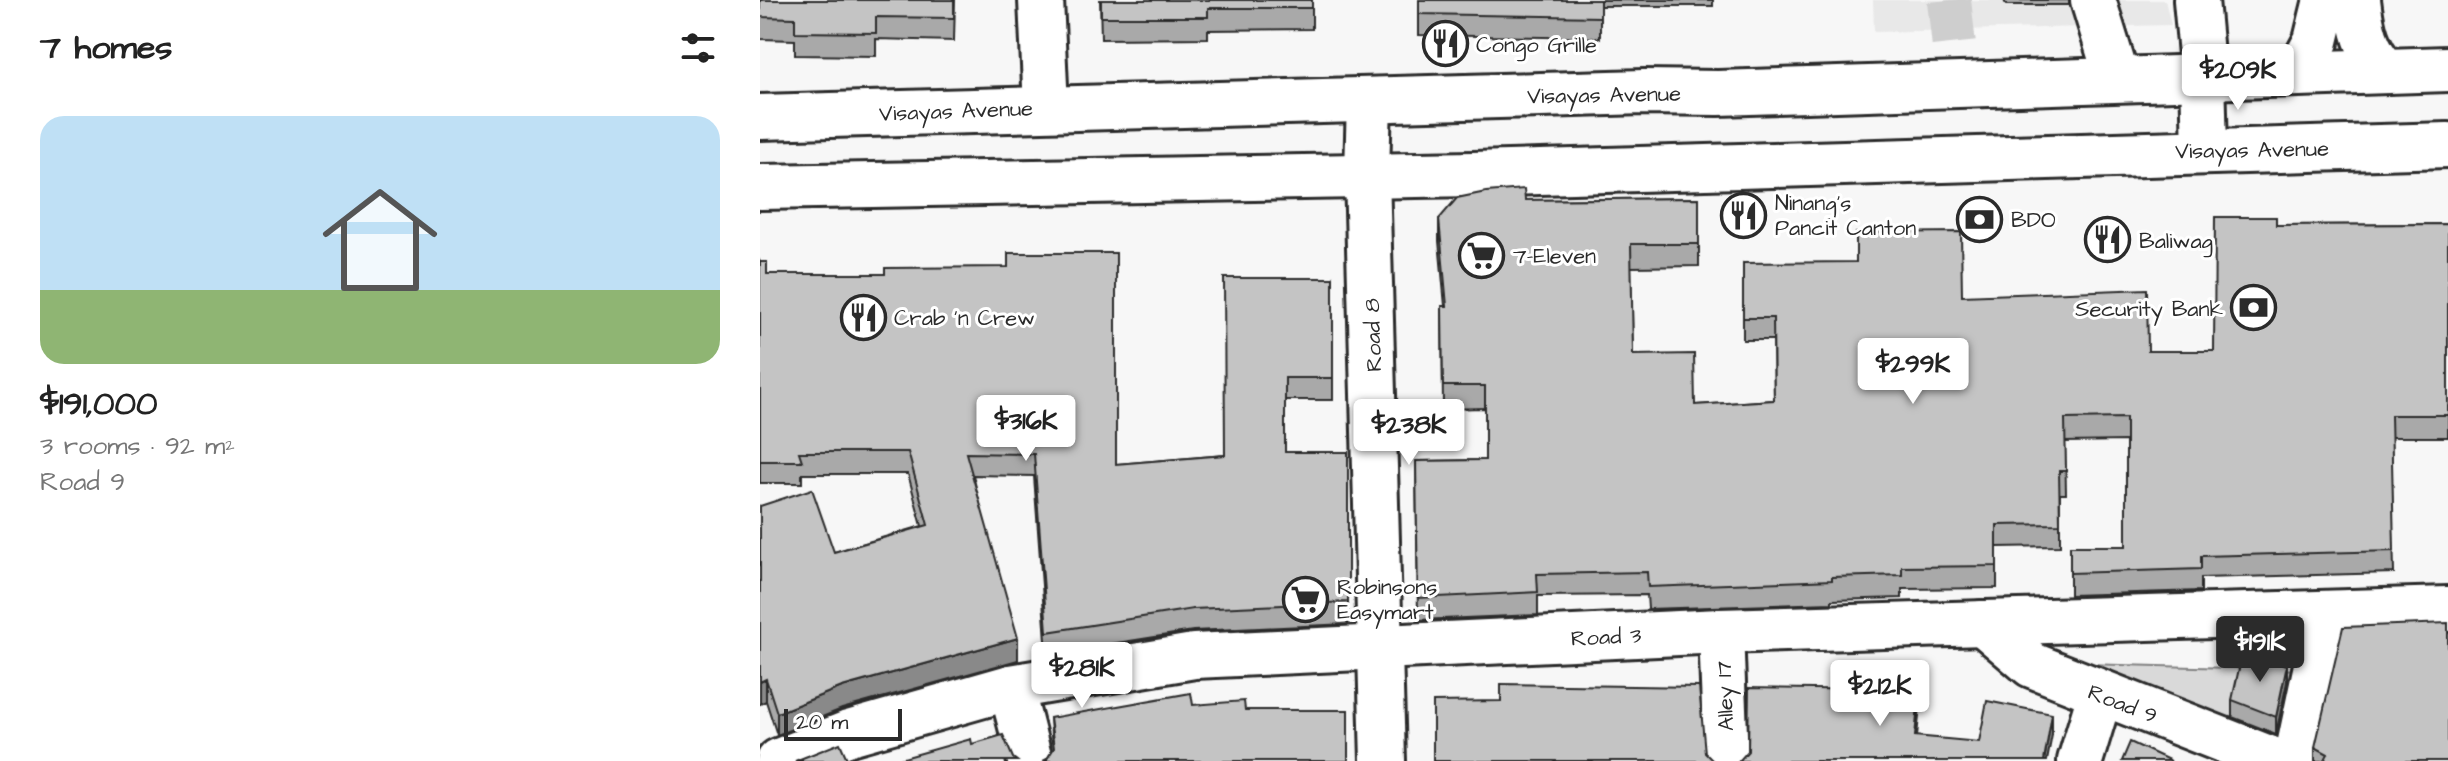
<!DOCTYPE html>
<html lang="en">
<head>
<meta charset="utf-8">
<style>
  body { margin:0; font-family:"Architects Daughter",sans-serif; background:#f6f6f6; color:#222; height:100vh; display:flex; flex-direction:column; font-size:30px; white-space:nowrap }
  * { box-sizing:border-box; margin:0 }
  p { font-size:26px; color:#767676 }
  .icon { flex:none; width:44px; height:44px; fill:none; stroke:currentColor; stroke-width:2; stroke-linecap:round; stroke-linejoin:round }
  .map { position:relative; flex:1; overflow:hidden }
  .side { display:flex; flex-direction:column; background:#fff; width:760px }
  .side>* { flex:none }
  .scale { position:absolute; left:24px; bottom:20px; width:118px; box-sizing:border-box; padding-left:8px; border:4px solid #2b2b2b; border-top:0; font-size:22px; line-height:28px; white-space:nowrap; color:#2b2b2b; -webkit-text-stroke:6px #fff; paint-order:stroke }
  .price { position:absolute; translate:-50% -68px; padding:0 18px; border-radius:8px; background:#fff; color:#222; font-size:26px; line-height:52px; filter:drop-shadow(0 2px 4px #0008) }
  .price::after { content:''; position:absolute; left:50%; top:48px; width:24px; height:18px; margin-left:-12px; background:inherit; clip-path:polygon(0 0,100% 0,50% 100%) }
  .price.current { background:#2b2b2b; color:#fff }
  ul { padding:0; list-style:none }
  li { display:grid; align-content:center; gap:16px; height:424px; padding:0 40px }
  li+li { border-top:2px solid #e0e0e0 }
  li span { display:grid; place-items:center; height:248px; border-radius:24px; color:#555 }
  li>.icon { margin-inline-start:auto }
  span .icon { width:144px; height:144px; fill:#fffc; stroke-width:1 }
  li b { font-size:34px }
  h2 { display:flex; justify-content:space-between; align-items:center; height:96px; padding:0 40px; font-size:34px }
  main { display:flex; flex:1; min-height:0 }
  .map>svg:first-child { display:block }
</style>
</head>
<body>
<main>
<section class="side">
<h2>7 homes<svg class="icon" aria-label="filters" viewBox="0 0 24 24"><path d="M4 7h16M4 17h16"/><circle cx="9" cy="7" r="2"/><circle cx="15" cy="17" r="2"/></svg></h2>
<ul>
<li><span style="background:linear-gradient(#bfe0f5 70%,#8fb573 0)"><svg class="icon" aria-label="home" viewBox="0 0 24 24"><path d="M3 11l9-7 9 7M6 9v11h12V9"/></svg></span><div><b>$191,000</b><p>3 rooms · 92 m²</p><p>Road 9</p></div></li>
</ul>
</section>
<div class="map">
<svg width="1688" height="761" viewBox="0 0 1688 761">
  <rect width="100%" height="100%" fill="#f7f7f7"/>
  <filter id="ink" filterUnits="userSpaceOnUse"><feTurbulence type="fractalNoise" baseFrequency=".0125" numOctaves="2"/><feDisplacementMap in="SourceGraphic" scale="16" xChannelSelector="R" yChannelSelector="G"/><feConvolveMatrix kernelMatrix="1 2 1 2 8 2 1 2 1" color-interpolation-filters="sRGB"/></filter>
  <g filter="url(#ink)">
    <path fill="#e8e8e8" d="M1113,0h292l6,25 -297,7z"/>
    <path fill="#d9d9d9" stroke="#828282" stroke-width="2" d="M1287,663l262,7 -20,84z"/>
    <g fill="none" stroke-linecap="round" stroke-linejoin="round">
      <path stroke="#cecece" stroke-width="44" stroke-dasharray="44 22" stroke-linecap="butt" d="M1189,0l9,83"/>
      <defs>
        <g id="minor">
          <path d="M281,0l5,108"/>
          <path d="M1333,0l24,78"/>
          <path d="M1436,0l7,76 2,74"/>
          <path d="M609,100l-2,74 16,587"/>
          <path d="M1223,623l49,42 244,96"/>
          <path d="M961,631l5,130"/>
          <path d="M251,687l19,74"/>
          <path d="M19,761l70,-28 162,-46 183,-31 527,-25 727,-22"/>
          <path d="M1320,761l20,-66"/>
          <path d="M1536,761l31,-148"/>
        </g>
        <g id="major">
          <path d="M1598,0c3,27 8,51 27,70"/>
          <path d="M1539,73l17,-32 10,-41"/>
          <path d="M0,117l884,-25 74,1 730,-24"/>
          <path d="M0,187l713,-13 975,-29"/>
        </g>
      </defs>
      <use href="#minor" stroke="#2b2b2b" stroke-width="50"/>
      <use href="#major" stroke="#2b2b2b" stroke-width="50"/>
      <use href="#minor" stroke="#fff" stroke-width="44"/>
      <use href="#major" stroke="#fff" stroke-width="44"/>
    </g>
    <g fill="#a9a9a9" stroke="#2b2b2b" stroke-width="2">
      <path d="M0,0h195l-1,41 -78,-2v17l-81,-1v-15l-35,-1z"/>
      <path d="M340,0h212v29l-104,1v8l-107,1z"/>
      <path d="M659,0h294v6h-113v32l-181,-3z"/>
      <path d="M1244,0h65v5h-63z"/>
      <path d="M939,198v68l-68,1 2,88 62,50 79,-5 -1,-60h-30v-77l219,33 186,55h66l62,-126 172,-1v213h-57l3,136 -193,5v13l-131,4v-22l56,-27v-105l-61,1 1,52h-6v52l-63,1v41l-95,1v9l-70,2v3l-184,6 -1,-14 -109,1v19l-120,5 -2,-159 69,-1v-52l-42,1 -1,-103h3l-6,-65v-22l86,-19z"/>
      <path d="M0,262l7,12 349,190 109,-9 108,-177v122h-48v52h63v172l-155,7 -146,23 -13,-178 -61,-1 45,185 -176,49 -65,26 -11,-34 -6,3v-198l74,46 88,-26 -14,-52h-106v9h-42z"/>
      <path d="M1527,682l-11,52 -44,-17v-17z"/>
      <path d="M433,705l52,5 -198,49 5,-8 -2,-33z"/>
      <path d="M1555,747l133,14h-133z"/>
    </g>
    <g fill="#898989" stroke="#2b2b2b" stroke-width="2">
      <path d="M258,638v22l-176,49 -65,26v-22l65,-26z"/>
      <path d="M1527,665v17l-11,52v-17z"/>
      <path d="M6,679v22l-6,3v-22z"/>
      <path d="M1160,685v21l-5,51v-21z"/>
      <path d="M1292,714v21l-5,26h-3z"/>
    </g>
    <g fill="#c4c4c4" stroke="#2b2b2b" stroke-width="2">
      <path d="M0,0h194v18l-78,-1v16l-81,-1v-14l-35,-1z"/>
      <path d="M341,0h211v8h-104v9h-107z"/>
      <path d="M659,0h181v17l-181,-3z"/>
      <path d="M764,189l1,11 174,-2v46h-68l2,111 61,-1 1,51 79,-5 -1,-82h-30v-55l113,-1v-29l105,-1 1,64 185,-7 1,62h66l1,-134h61v8l172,-1v191h-57l3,136 -193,5v13l-131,4v-27h56v-128l-61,1 1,52h-7l1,53 -63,1v41l-95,1v8l-70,2v3l-184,7 -1,-15 -110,2 1,18 -120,6 -2,-137 69,-1v-74h-42l-1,-80h5l-8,-87 18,-21 29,-6z"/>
      <path d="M248,253h108v211l109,-9 -1,-177h109v100h-48v74h63v150l-155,7 -146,23 -13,-178 -68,-1 52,185 -176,49 -65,26 -11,-34 -6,3v-176l52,-17 22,63 94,-27 -20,-73h-109l3,9h-42v-199h7v12h118v-6l123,-1z"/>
      <path d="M1688,623v138h-124l4,-7 -13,-7 28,-120z"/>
      <path d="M1482,655l45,10 -11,52 -44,-17z"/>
      <path d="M1110,680l50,5 -5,51 64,6 8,-41 65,13 -8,47h-305l9,-10 1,-63 120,2z"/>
      <path d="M741,684l198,3 6,66 8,8h-280v-59l68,-1z"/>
      <path d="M431,693l2,12 51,-4 1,9h103v51h-305l4,-2 7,-11 -4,-30z"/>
      <path d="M243,735l10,23 4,3h-124l78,-22 1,5z"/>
      <path d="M1370,742l41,19h-49z"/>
      <path d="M80,743l8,18h-53z"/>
    </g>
  </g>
  <defs>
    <symbol id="restaurant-ring" viewBox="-11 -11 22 22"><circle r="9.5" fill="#fff" stroke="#2b2b2b" stroke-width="1.5"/><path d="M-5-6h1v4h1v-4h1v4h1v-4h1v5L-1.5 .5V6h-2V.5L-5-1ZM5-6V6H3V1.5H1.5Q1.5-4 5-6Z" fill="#2b2b2b"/></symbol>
    <symbol id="bank-ring" viewBox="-11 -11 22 22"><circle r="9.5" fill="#fff" stroke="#2b2b2b" stroke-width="1.5"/><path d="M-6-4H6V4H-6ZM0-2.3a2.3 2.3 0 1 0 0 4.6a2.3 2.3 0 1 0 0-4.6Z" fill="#2b2b2b"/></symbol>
    <symbol id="supermarket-ring" viewBox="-11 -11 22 22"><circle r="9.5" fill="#fff" stroke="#2b2b2b" stroke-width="1.5"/><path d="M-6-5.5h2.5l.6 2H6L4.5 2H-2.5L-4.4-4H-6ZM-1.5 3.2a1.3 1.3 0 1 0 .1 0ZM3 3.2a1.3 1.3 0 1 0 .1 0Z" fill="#2b2b2b"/></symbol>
  </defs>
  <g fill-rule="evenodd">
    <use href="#restaurant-ring" x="660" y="18" width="51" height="51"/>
    <use href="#restaurant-ring" x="958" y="190" width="51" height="51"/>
    <use href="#bank-ring" x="1194" y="194" width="51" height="51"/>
    <use href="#restaurant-ring" x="1322" y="214" width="51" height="51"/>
    <use href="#supermarket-ring" x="696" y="230" width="51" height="51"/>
    <use href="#bank-ring" x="1468" y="282" width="51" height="51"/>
    <use href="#restaurant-ring" x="78" y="292" width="51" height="51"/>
    <use href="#supermarket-ring" x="520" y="574" width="51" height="51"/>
  </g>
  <g text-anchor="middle" stroke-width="6" stroke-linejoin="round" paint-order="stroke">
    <g font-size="22" fill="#2b2b2b" stroke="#fff" text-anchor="start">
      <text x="716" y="52">Congo Grille</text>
      <text x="1015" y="210">Ninang's<tspan x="1015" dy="25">Pancit Canton</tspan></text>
      <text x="1251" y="227">BDO</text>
      <text x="1379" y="248">Baliwag</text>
      <text x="753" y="263">7-Eleven</text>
      <text x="1463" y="316" text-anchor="end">Security Bank</text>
      <text x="134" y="325">Crab 'n Crew</text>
      <text x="577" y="594">Robinsons<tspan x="577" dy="25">Easymart</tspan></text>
    </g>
    <g font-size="22" fill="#2b2b2b" stroke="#fff">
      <text transform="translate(844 94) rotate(-1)" y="8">Visayas Avenue</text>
      <text transform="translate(196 110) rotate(-2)" y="8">Visayas Avenue</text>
      <text transform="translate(1492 149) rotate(-1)" y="8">Visayas Avenue</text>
      <text transform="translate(612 335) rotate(-92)" y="8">Road 8</text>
      <text transform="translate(846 636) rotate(-3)" y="8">Road 3</text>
      <text transform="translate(964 696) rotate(-92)" y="8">Alley 17</text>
      <text transform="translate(1363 703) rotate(21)" y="8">Road 9</text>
    </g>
  </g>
</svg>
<div class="scale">20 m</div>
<b class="price" style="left:1478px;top:112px">$209K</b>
<b class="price" style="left:1153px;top:406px">$299K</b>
<b class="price" style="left:266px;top:463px">$316K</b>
<b class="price" style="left:649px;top:467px">$238K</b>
<b class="price current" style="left:1500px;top:684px">$191K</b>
<b class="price" style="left:322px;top:710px">$281K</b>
<b class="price" style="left:1120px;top:728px">$212K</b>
</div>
</main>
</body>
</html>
